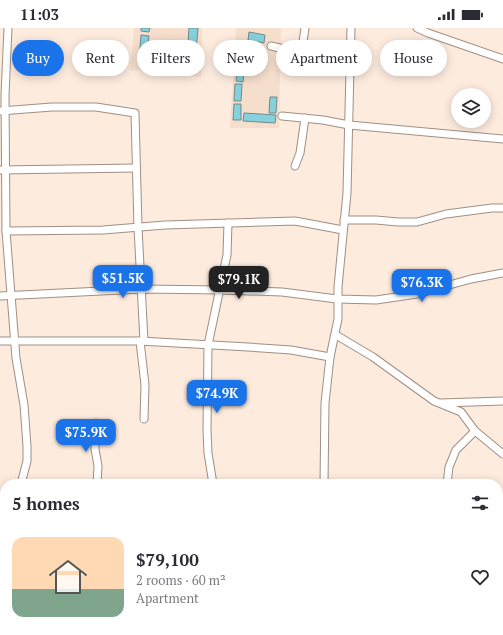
<!DOCTYPE html>
<html lang="en">
<head>
<meta charset="utf-8">
<style>
  body { margin:0; font-family:"PT Serif",serif; background:#f7f7f7; color:#2b2b33; height:100vh; display:flex; flex-direction:column; font-size:15px; white-space:nowrap }
  * { box-sizing:border-box; margin:0 }
  p { font-size:13px; color:#7c7c81 }
  .icon { flex:none; width:22px; height:22px; fill:none; stroke:currentColor; stroke-width:2; stroke-linecap:round; stroke-linejoin:round }
  .map { position:relative; flex:1; overflow:hidden }
  .sheet { position:absolute; left:0px; top:451px; width:503px; height:156px; display:flex; flex-direction:column; background:#fff; border-radius:16px 16px 0 0; box-shadow:0 2px 10px #0003 }
  .sheet>* { flex:none }
  .hud { position:absolute; left:12px; top:12px; width:479px; height:36px; display:flex; gap:8px }
  .fabs { position:absolute; left:451px; top:60px; display:grid; gap:8px }
  .fabs a { display:grid; place-items:center; width:40px; height:40px; border-radius:50%; background:#fff; box-shadow:0 2px 10px #0003; font-size:20px }
  .price { position:absolute; translate:-50% -34px; padding:0 9px; border-radius:8px; background:#1a73e8; color:#fff; font-size:13px; line-height:26px; filter:drop-shadow(0 1px 2px #0008) }
  .price::after { content:''; position:absolute; left:50%; top:24px; width:12px; height:9px; margin-left:-6px; background:inherit; clip-path:polygon(0 0,100% 0,50% 100%) }
  .price.current { background:#222; color:#fff }
  ul { padding:0; list-style:none }
  li { display:flex; align-items:center; gap:12px; height:100px; padding:0 12px }
  li+li { border-top:1px solid #e1e1e2 }
  li span { display:grid; place-items:center; flex:none; width:112px; height:80px; border-radius:12px; color:#555 }
  li>.icon { margin-inline-start:auto }
  span .icon { width:48px; height:48px; fill:#fffc; stroke-width:1 }
  li b { font-size:17px }
  h2 { display:flex; justify-content:space-between; align-items:center; height:48px; padding:0 12px; font-size:17px }
  .pill { padding:0 14px; border-radius:18px; background:#fff; box-shadow:0 2px 10px #0003; font-size:14px; line-height:36px }
  .pill.current { background:#1a73e8; color:#fff }
  .status { display:flex; justify-content:space-between; align-items:center; height:28px; padding:0 20px; background:#fff; direction:ltr }
  .status svg { height:11px; fill:currentColor }
  .map>svg:first-child { display:block }
</style>
</head>
<body>
<div class="status"><b>11:03</b><svg viewBox="0 0 49 12"><path d="M0 12V9h3v3zM5 12V6h3v6zM10 12V3h3v9zM15 12V0h3v12zM26 1h20v11H26zM47 4h2v5h-2z"/></svg></div>
<div class="map">
<svg width="503" height="607" viewBox="0 0 503 607">
  <rect width="100%" height="100%" fill="#fdebde"/>
  <g fill="#f6decd">
    <path d="M134,0h68l-1,49 -71,-7z"/>
    <path d="M236,0h45l-2,100h-49z"/>
  </g>
  <g fill="#86d2dc" stroke="#72888b">
    <path d="M141,0h9l-1,4 -8,-1z"/>
    <path d="M189,0h9l-3,36 -19,-1 1,-7 10,1z"/>
    <path d="M249,4l16,3 -1,8 -16,-3z"/>
    <path d="M141,7l8,1 -2,16 28,3 -1,7 -35,-3z"/>
    <path d="M239,13h7l-1,18h-8z"/>
    <path d="M238,33h7l-2,21 -7,-1z"/>
    <path d="M235,56h7l-1,17h-7z"/>
    <path d="M270,69h7l-1,16h-7z"/>
    <path d="M234,76h7v16h-8z"/>
    <path d="M244,85l32,2 -1,8 -32,-2z"/>
  </g>
  <g fill="none" stroke-linecap="round" stroke-linejoin="round">
    <defs>
      <g id="minor">
        <path d="M8,0l-3,67 1,136 10,127 8,47 3,41v15l-6,23"/>
        <path d="M417,0l11,5 75,26"/>
        <path d="M271,18l26,6 2,-1 4,-9 2,-14"/>
        <path d="M0,83l52,-4h44l39,6 3,115 6,113"/>
        <path d="M282,88l41,4 26,5 154,14"/>
        <path d="M295,138l5,-13 5,-35"/>
        <path d="M0,142l136,-2"/>
        <path d="M344,192h32l22,2h19l29,-8 46,-6h11"/>
        <path d="M6,203l97,-1 62,-5 130,-4 48,9"/>
        <path d="M0,268l142,-7 78,1 62,2 55,7 39,1 41,-6 54,-15 32,-6"/>
        <path d="M336,307l37,22 61,44 27,11 14,19 28,23"/>
        <path d="M0,313h140l108,6 43,3 39,7"/>
        <path d="M140,313l5,44 -1,34"/>
        <path d="M441,375l62,-2"/>
        <path d="M96,395l-1,26 3,17 -1,18"/>
        <path d="M213,456l-5,-31 -1,-23 1,-85 19,-90 1,-32"/>
        <path d="M324,456l1,-81 5,-46 8,-38v-32l9,-94 4,-165"/>
        <path d="M447,456l2,-17 7,-17 19,-19"/>
        <path d="M498,507l5,-30"/>
        <path d="M498,513l5,48"/>
        <path d="M0,525h5"/>
        <path d="M0,600h5"/>
        <path d="M161,602l70,2 57,3"/>
        <path d="M316,602v5"/>
        <path d="M499,607l4,-28"/>
      </g>
    </defs>
    <use href="#minor" stroke="#a08f84" stroke-width="9"/>
    <use href="#minor" stroke="#fff" stroke-width="7"/>
  </g>
</svg>
<div class="fabs">
<a><svg class="icon" aria-label="layers" viewBox="0 0 24 24"><path d="M12 4l9 5-9 5-9-5zM3 14l9 5 9-5"/></svg></a>
</div>
<b class="price" style="left:123px;top:271px">$51.5K</b>
<b class="price current" style="left:239px;top:272px">$79.1K</b>
<b class="price" style="left:422px;top:275px">$76.3K</b>
<b class="price" style="left:217px;top:386px">$74.9K</b>
<b class="price" style="left:86px;top:425px">$75.9K</b>
<div class="hud">
<a class="pill current">Buy</a>
<a class="pill">Rent</a>
<a class="pill">Filters</a>
<a class="pill">New</a>
<a class="pill">Apartment</a>
<a class="pill">House</a>
</div>
<section class="sheet">
<h2>5 homes<svg class="icon" aria-label="filters" viewBox="0 0 24 24"><path d="M4 7h16M4 17h16"/><circle cx="9" cy="7" r="2"/><circle cx="15" cy="17" r="2"/></svg></h2>
<ul>
<li><span style="background:linear-gradient(#ffd9b3 65%,#7fa58c 0)"><svg class="icon" aria-label="home" viewBox="0 0 24 24"><path d="M3 11l9-7 9 7M6 9v11h12V9"/></svg></span><div><b>$79,100</b><p>2 rooms · 60 m²</p><p>Apartment</p></div><svg class="icon" aria-label="heart" viewBox="0 0 24 24"><path d="M12 20l-8-8c-3-5 5-10 8-4 3-6 11-1 8 4z"/></svg></li>
</ul>
</section>
</div>
</body>
</html>
